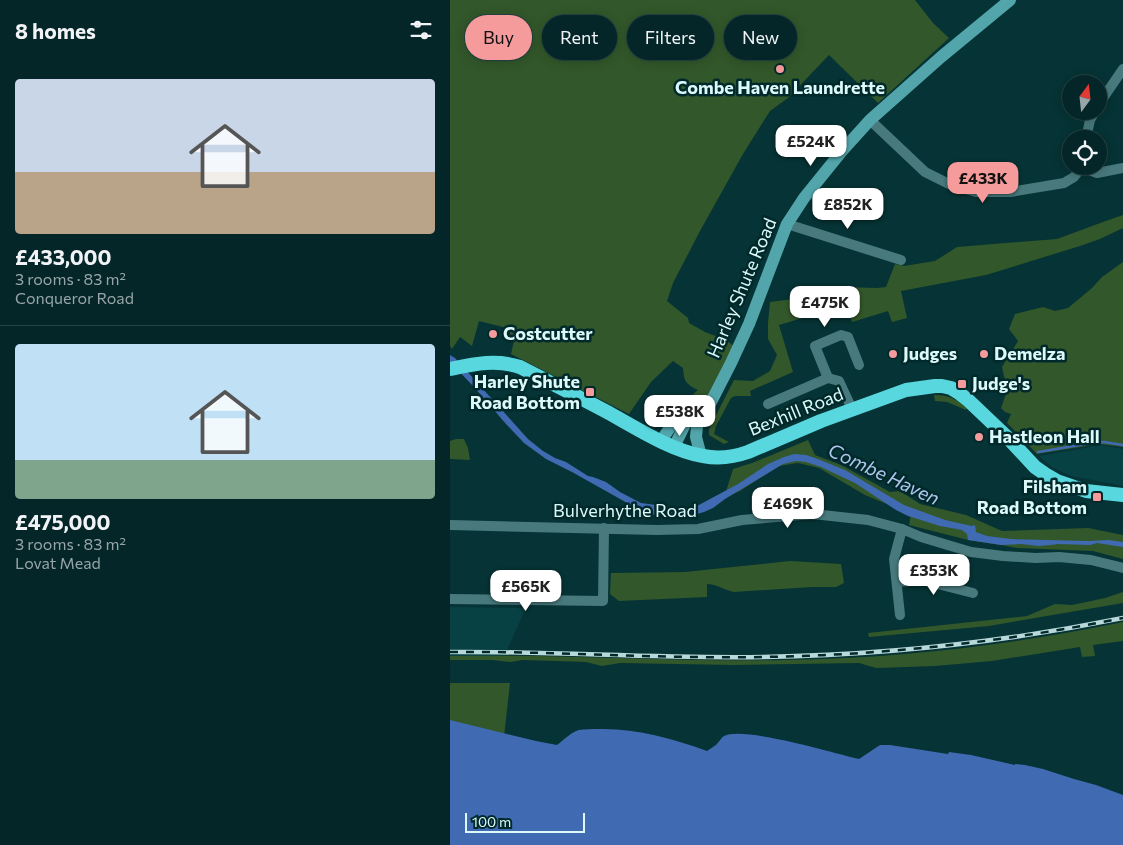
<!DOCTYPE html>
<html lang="en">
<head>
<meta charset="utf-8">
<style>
  body { margin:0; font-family:Commissioner,sans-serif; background:#0d2e30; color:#f1f3f6; height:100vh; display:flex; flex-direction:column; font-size:19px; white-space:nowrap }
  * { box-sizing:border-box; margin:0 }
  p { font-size:16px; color:#97a5a8 }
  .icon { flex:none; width:28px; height:28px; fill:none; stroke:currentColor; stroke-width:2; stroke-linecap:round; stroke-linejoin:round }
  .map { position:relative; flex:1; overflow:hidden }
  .panel { display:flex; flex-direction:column; background:#042628; width:450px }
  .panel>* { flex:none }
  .hud { position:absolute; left:15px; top:15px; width:475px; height:45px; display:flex; gap:10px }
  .needle { width:32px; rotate:15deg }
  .buttons { position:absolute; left:612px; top:75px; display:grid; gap:10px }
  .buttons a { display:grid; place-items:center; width:45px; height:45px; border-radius:50%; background:#042628; box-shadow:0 2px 12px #0003,0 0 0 1px #254345; font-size:25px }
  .scale { position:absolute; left:15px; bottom:12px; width:120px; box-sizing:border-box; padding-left:5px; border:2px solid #ddf9fa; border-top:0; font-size:14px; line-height:18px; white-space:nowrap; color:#ddf9fa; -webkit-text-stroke:4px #00292b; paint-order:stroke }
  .price { position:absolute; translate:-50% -42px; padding:0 11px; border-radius:10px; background:#fff; color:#222; font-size:16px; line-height:32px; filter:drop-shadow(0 1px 2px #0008) }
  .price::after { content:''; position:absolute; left:50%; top:30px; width:15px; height:11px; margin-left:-8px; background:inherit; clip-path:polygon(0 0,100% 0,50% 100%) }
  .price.active { background:#f59b9b; color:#111 }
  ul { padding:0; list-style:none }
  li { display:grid; align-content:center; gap:10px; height:265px; padding:0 15px }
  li+li { border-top:1px solid #254345 }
  li span { display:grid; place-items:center; height:155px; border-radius:5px; color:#555 }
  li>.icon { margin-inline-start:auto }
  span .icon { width:90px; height:90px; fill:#fffc; stroke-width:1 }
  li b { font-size:21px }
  h2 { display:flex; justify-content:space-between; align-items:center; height:60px; padding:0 15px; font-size:21px }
  .tag { padding:0 18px; border-radius:22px; background:#042628; box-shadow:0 2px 12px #0003,0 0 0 1px #254345; font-size:18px; line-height:45px }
  .tag.active { background:#f59b9b; color:#111 }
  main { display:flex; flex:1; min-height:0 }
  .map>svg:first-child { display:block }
</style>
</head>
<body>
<main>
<section class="panel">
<h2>8 homes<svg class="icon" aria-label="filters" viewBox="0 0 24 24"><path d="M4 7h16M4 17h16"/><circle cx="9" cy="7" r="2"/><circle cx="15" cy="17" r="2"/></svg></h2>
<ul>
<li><span style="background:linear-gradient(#c9d6e8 60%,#b9a48a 0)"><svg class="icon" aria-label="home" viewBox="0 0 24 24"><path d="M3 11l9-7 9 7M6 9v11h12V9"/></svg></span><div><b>£433,000</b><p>3 rooms · 83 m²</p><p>Conqueror Road</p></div></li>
<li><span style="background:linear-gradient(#bfe0f5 75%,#7fa58c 0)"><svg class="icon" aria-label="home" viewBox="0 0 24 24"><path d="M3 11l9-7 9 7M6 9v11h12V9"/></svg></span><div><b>£475,000</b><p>3 rooms · 83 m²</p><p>Lovat Mead</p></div></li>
</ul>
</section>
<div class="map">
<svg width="673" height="845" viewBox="0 0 673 845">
  <rect width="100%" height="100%" fill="#063335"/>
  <g fill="#074143">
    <path d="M651,445l22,4v37l-52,-10 -19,-9 -13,-11z"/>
    <path d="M0,607l76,1 -23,51 -53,1z"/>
  </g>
  <g fill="#32572a">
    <path d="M0,0h465l18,23 16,15 -71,65 -49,-48 -41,43 -18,13 -27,43 -43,77 -27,52 -6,18 21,17 1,5 16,9 21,8 9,7 -23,51 -20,12c-8,-8 -1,-14 6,-20 -12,-6 -14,-8 -15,-22l-10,-7 -22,21 -22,32 -118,-60 3,-13 -7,-13 -28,-7 -7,25 -12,-9 -8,12 -2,-3z"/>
    <path d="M673,215v13l-23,11 -20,7 -94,29 -85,16 6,27 -15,4 -4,-11 -36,11 -6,-17 -67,20 14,47 -43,19 1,5h-16l-4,2 -15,28 -2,8 15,8 -5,2 -15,-9v-6l25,-49 19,1 17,-10 7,-16 -9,-16v-16l2,-21 71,-9 1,-6 35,1 9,-1 9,-23 9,2 31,-5 22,-14 100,-8 46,-17z"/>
    <path d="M673,262v185l-24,-3 -62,10 -30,-31 4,-9 -6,-2 -4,-4 6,-17 -5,-24 16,-26 -9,-12 6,-15 28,-7 12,4 13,-3 24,-20 10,-11z"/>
    <path d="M484,395c14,0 23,4 33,13l-1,2 -19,-8 -12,-1z"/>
    <path d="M6,439h8l4,9 2,12 -20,-1v-18z"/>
    <path d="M358,440l7,15 26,10 49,27 10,-1 20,13 46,11 36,16 86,-3 35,7v24l-30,-8 -76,-3 -16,-3 -33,-5 -59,-15 2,-11 -46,-19 -46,-27 -21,-5 -19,3 -39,25 -16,7 9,-29 19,-6z"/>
    <path d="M340,561l51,3 3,19 -8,4h-24l-78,5c-10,-2 -18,-8 -27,-8v13l-88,4 -9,-7 1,-21 74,-1z"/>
    <path d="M673,592v11l-134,23 -120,11 -1,-4 159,-17 28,-12 17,1 33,-7z"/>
    <path d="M673,622v19l-30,4 2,11 -13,1 -2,-10 -88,14 -57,5 -59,2 -17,-5 -125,2 -114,-2 -18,3 -16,-4 -29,-1 -35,-1 -11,2 -19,-2h-42v-4c112,-2 224,6 336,4 113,-2 226,-15 337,-38z"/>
    <path d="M0,683h60l-18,162h-42z"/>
  </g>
  <g fill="#406ab1">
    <path d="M0,355l5,3 73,81 15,12 12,7 11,4 22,14 5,1 13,5 14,10 21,11 39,5 17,-2 41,-22 30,-20 16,-7 10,-3 12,1 12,4 27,11 59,35 41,15 27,6 3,-1 1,7 11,4 24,3 78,2 20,-1 14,2v5l-26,-4 -7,2 -32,-1 -7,1 -12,1 -18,-2 -20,1 -33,-5 -1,-6 -5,-4 -22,-4 -32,-10 -12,-6 -41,-27 -34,-16 -15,-5 -10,-1 -13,3 -58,35 -12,9 -9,4 -14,4h-30l-9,-2 -22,-10 -57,-32 -26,-13 -22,-16 -18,-19 -32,-37 -24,-25z"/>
    <path d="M0,720l86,21 21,4c7,-5 14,-13 22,-15 6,-1 13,-1 19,-1 37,-1 74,9 109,22 3,-2 6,-4 9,-6 3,-3 5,-7 8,-9 20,-10 110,17 135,23l21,-14h10l58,9 1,-2 22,3 44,10v-1l10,1 18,4 31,10 22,6 27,10v50h-673z"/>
  </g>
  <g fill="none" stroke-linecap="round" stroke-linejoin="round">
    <path stroke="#406ab1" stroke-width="2.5" d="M588,452l54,-9 12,-1 19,3"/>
    <g stroke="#487a7d" stroke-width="10">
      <path d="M649,104l24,-35"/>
      <path d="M420,120l55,52 24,12 27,8h34l54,-9 10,-6 8,-10 15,6 26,-5"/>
      <path d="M636,139l4,-19 5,-9"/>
      <path d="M337,224l114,36"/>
      <path d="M378,378l-13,-32 26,-11 7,2 11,28"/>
      <path d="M318,404l60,-26 11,3 13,28"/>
      <path d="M0,525l207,5 41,-1 44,-9 71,-6 55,6 34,9 19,8 50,15 32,4 33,2 23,-1 32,3 32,8"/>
      <path d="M447,582l25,-2 51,13"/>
      <path d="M0,599l153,2 1,-73"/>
      <path d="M450,615l-6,-56 8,-30"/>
    </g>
    <g stroke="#52a6ab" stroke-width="12">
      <path d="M211,441l12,-18 5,-3 10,-2 10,-5 8,-6"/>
      <path d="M224,447l14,-29"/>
      <path d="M251,456l-5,-19 1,-11 9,-19 5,-5 20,-39 18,-39 38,-100 17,-26 38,-47 28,-31 71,-63 69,-57"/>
    </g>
    <path stroke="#58d8de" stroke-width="14" d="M0,369c24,-5 46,-10 70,-2 29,15 59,30 89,46 27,15 63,38 94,43 16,3 31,1 45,-4l73,-31 85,-31 29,-4h7l9,2 8,5 9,7 40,38 27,29 10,7 12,7 29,10 37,4"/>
    <defs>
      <path id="rail" d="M0,652c104,-1 209,7 313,5 121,-2 242,-15 360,-39"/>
    </defs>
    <use href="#rail" stroke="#b9d8d9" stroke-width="4.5"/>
    <use href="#rail" stroke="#00292b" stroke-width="2.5" stroke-dasharray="8" stroke-linecap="butt"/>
  </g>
  <g fill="#f59b9b" stroke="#00292b" stroke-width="2">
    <circle cx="330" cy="69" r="5"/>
    <circle cx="43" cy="334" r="5"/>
    <circle cx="443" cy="354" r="5"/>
    <circle cx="534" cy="354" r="5"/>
    <rect x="507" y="379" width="10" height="10" rx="2.5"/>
    <rect x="135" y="387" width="10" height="10" rx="2.5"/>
    <circle cx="529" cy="437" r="5"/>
    <rect x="642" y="492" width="10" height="10" rx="2.5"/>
  </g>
  <g text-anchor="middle" stroke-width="5" stroke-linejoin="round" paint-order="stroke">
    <g font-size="18" font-weight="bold" fill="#ddf9fa" stroke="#00292b" text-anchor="start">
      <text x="330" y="94" text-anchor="middle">Combe Haven Laundrette</text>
      <text x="53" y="340">Costcutter</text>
      <text x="453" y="360">Judges</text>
      <text x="544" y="360">Demelza</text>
      <text x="130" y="388" text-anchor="end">Harley Shute<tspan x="130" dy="21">Road Bottom</tspan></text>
      <text x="522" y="390">Judge's</text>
      <text x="539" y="443">Hastleon Hall</text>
      <text x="637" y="493" text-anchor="end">Filsham<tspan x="637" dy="21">Road Bottom</tspan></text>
    </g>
    <g font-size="18" fill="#ddf9fa" stroke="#00292b">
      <text transform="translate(292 288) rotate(-67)" y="6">Harley Shute Road</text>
      <text transform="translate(346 412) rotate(-22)" y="6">Bexhill Road</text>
      <text x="175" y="517">Bulverhythe Road</text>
    </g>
    <g font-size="19" font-style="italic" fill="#aec5ec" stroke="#00292b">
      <text transform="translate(434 474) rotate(25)" y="7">Combe Haven</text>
    </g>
  </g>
</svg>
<div class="buttons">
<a><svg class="needle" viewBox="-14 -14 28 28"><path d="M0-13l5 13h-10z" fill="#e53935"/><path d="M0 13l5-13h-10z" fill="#97a5a8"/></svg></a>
<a><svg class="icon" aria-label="locate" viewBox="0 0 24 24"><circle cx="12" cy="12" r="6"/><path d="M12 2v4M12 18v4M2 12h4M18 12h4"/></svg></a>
</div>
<div class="scale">100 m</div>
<b class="price" style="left:361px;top:167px">£524K</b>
<b class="price active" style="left:533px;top:204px">£433K</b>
<b class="price" style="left:398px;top:230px">£852K</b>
<b class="price" style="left:375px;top:328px">£475K</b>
<b class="price" style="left:230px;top:437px">£538K</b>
<b class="price" style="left:338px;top:529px">£469K</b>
<b class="price" style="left:484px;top:596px">£353K</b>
<b class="price" style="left:76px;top:612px">£565K</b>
<div class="hud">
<a class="tag active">Buy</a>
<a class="tag">Rent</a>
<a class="tag">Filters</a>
<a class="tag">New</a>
</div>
</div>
</main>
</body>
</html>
